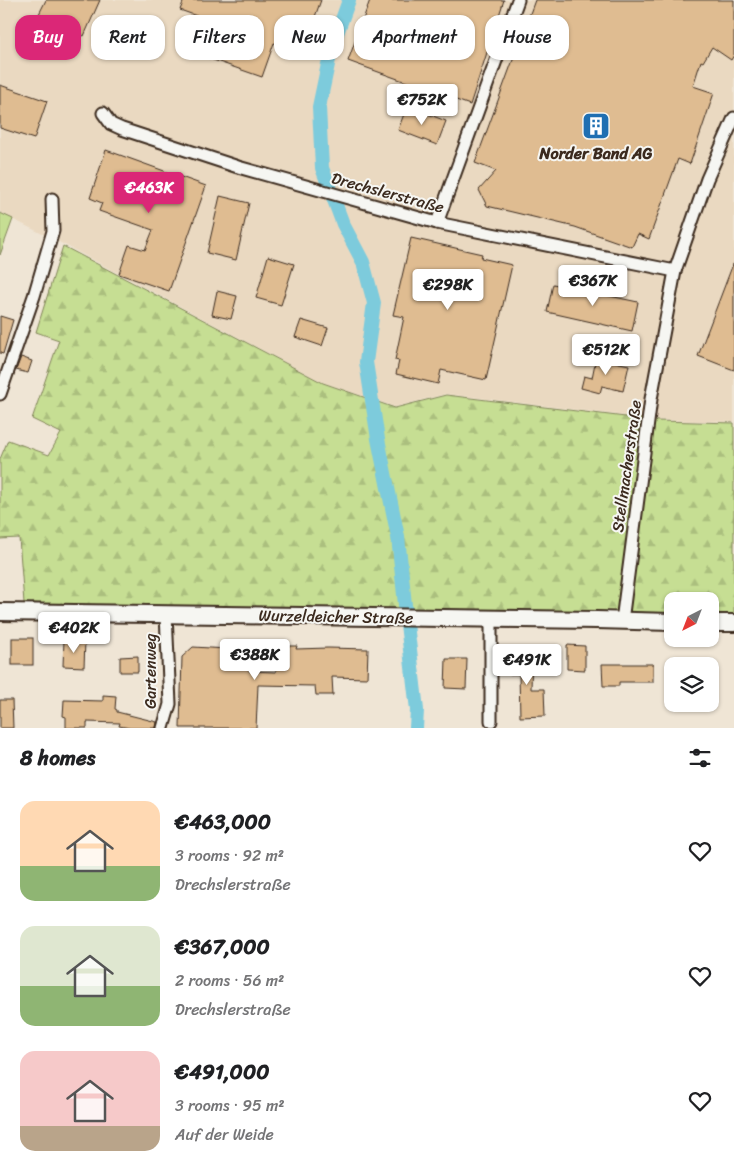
<!DOCTYPE html>
<html lang="en">
<head>
<meta charset="utf-8">
<style>
  body { margin:0; font-family:Sriracha,sans-serif; background:#f6f6f6; color:#202124; height:100vh; display:flex; flex-direction:column; font-size:19px; white-space:nowrap }
  * { box-sizing:border-box; margin:0 }
  p { font-size:16px; color:#757577 }
  .icon { flex:none; width:28px; height:28px; fill:none; stroke:currentColor; stroke-width:2; stroke-linecap:round; stroke-linejoin:round }
  .map { position:relative; height:728px; overflow:hidden }
  .drawer { display:flex; flex-direction:column; background:#fff; flex:1 }
  .drawer>* { flex:none }
  .banner { position:absolute; left:15px; top:15px; width:705px; height:45px; display:flex; gap:10px }
  .needle { width:32px; rotate:222deg }
  .tools { position:absolute; left:664px; top:592px; display:grid; gap:10px }
  .tools a { display:grid; place-items:center; width:55px; height:55px; border-radius:10px; background:#fff; box-shadow:0 1px 4px #0004; font-size:25px }
  .price { position:absolute; translate:-50% -42px; padding:0 11px; border-radius:5px; background:#fff; color:#222; font-size:16px; line-height:32px; filter:drop-shadow(0 1px 2px #0008) }
  .price::after { content:''; position:absolute; left:50%; top:30px; width:15px; height:11px; margin-left:-8px; background:inherit; clip-path:polygon(0 0,100% 0,50% 100%) }
  .price.selected { background:#db2777; color:#fff }
  ul { padding:0; list-style:none }
  li { display:flex; align-items:center; gap:15px; height:125px; padding:0 20px }
  li span { display:grid; place-items:center; flex:none; width:140px; height:100px; border-radius:15px; color:#555 }
  li>.icon { margin-inline-start:auto }
  span .icon { width:60px; height:60px; fill:#fffc; stroke-width:1 }
  li b { font-size:21px }
  h2 { display:flex; justify-content:space-between; align-items:center; height:60px; padding:0 20px; font-size:21px }
  .chip { padding:0 18px; border-radius:15px; background:#fff; box-shadow:0 1px 4px #0004; font-size:18px; line-height:45px }
  .chip.selected { background:#db2777; color:#fff }
  .map>svg:first-child { display:block }
</style>
</head>
<body>
<div class="map">
<svg width="734" height="728" viewBox="0 0 734 728">
  <defs>
    <pattern id="forest-firs" width="22" height="20" patternUnits="userSpaceOnUse" patternTransform="scale(1.25)"><rect width="22" height="20" fill="#c6de93"/><path d="M5 1l3.5 6h-7zM16 11l3.5 6h-7z" fill="#abbf7e"/></pattern>
  </defs>
  <rect width="100%" height="100%" fill="#efe5d5"/>
  <filter id="ink" filterUnits="userSpaceOnUse"><feTurbulence type="fractalNoise" baseFrequency=".02" numOctaves="2"/><feDisplacementMap in="SourceGraphic" scale="10" xChannelSelector="R" yChannelSelector="G"/><feConvolveMatrix kernelMatrix="1 2 1 2 8 2 1 2 1" color-interpolation-filters="sRGB"/></filter>
  <g filter="url(#ink)">
    <path fill="#ead9c1" d="M0,0h734v422l-76,-2 -212,-26 -51,13 -71,-24 -261,-139 -63,-31z"/>
    <path fill="#c6de93" stroke="#808458" d="M0,213l13,6 -13,36z"/>
    <path fill="url(#forest-firs)" stroke="#808458" d="M63,246l260,137 72,25 51,-13 212,26 76,2v192h-24v-14h-38v13l-285,-2 -363,-9 -5,-65 -19,1v-80l8,-19 41,15 12,-22 -29,-14 27,-79 -23,-8z"/>
    <g fill="none" stroke-linecap="round" stroke-linejoin="round">
      <path stroke="#7dcbdc" stroke-width="14" d="M349,0l-18,50 -12,57 3,61 21,56 20,38 11,41 -8,59 12,77 20,98 9,87 10,86 -1,18"/>
    </g>
    <g fill="#dfbc91" stroke="#3b2a1e">
      <path d="M46,0h54l-16,36 -46,-20z"/>
      <path d="M184,0h137l-19,53 -28,-10 -12,34 -66,-23 12,-34 -28,-10z"/>
      <path d="M370,0h134l-34,105 -122,-44z"/>
      <path d="M535,0h199v55l-3,5 -19,-13 -9,15 -2,-1 -8,25 21,7 -24,71 -12,-5 -29,80 -11,-5 -6,13 -57,-20 -88,-21 -8,-16 17,-19 -21,-8z"/>
      <path d="M0,85l47,16 -13,38 -34,-11z"/>
      <path d="M407,106l39,15 -9,24 -39,-15z"/>
      <path d="M106,150l100,36 -37,105 -50,-17 10,-29 16,5 8,-20 -54,-19 3,-8 -12,-5z"/>
      <path d="M220,196l29,7 -13,57 -29,-7z"/>
      <path d="M411,238l71,16 -1,4 31,7 -26,115 -45,-10 -3,14 -42,-10 3,-13 -4,-1 9,-43 -11,-2z"/>
      <path d="M268,256l26,8 -13,41 -25,-7z"/>
      <path d="M733,264h1v106l-36,-14z"/>
      <path d="M553,284l85,18 -6,29 -85,-19z"/>
      <path d="M217,291l20,5 -6,23 -19,-4z"/>
      <path d="M0,316l13,4 -10,34 -3,-1z"/>
      <path d="M301,320l27,8 -6,18 -27,-9z"/>
      <path d="M21,357l11,4 -4,12 -12,-3z"/>
      <path d="M596,358l33,7 -6,26 -21,-5 -2,7 -19,-5 3,-12 8,2z"/>
      <rect x="12" y="638" width="21" height="27"/>
      <path d="M64,640l21,1 -1,26 -21,-1z"/>
      <path d="M567,645l18,1v24l-18,-1z"/>
      <path d="M277,646h20l-1,3 32,-1 40,1 -1,29 -35,-1 1,18h-17l-1,-9 -57,-1 -2,43h-76l2,-71 11,-10 51,3 -1,4h7l-1,17 27,1z"/>
      <path d="M510,652h22l-1,37h13l1,27 -25,1 -1,-43h-10z"/>
      <path d="M138,656v16h-18v-15z"/>
      <path d="M446,659h21l-1,30 -21,-1z"/>
      <path d="M602,664h51v18h-34v4h-16z"/>
      <path d="M103,695l13,1 -1,13 2,1v2l40,10 -1,6h-26l-11,-2 1,-3 -33,-1v6h-21v-11l-3,-1 1,-16 39,1z"/>
      <path d="M0,700h12l1,28h-13z"/>
    </g>
    <g fill="none" stroke-linecap="round" stroke-linejoin="round">
      <defs>
        <g id="street">
          <path d="M103,113l8,11 11,5 116,38 199,56 238,48"/>
          <path d="M437,223l81,-223"/>
          <path d="M0,394l34,-98 19,-65 -1,-32"/>
          <path d="M491,618v103"/>
          <path d="M622,621l29,-222 24,-128 32,-92 27,-61"/>
          <path d="M163,728l7,-24 -4,-90"/>
        </g>
        <g id="secondary">
          <path d="M0,612l597,8 75,2"/>
          <path d="M710,623h24"/>
        </g>
      </defs>
      <use href="#street" stroke="#3b2a1e" stroke-width="15"/>
      <use href="#secondary" stroke="#3b2a1e" stroke-width="20"/>
      <use href="#street" stroke="#f6f6f2" stroke-width="11"/>
      <use href="#secondary" stroke="#f6f6f2" stroke-width="16"/>
    </g>
  </g>
  <defs>
    <symbol id="building-square" viewBox="-11 -11 22 22"><rect x="-9" y="-9" width="18" height="18" rx="4" fill="#1f6fb2" stroke="#f6f6f2"/><path d="M-4-6H4V6H1V3H-1V6H-4ZM-2.5-4.3h1.7v1.8h-1.7ZM.8-4.3h1.7v1.8H.8ZM-2.5-1h1.7V.8h-1.7ZM.8-1h1.7V.8H.8Z" fill="#fff"/></symbol>
  </defs>
  <g fill-rule="evenodd">
    <use href="#building-square" x="580" y="110" width="32" height="32"/>
  </g>
  <g text-anchor="middle" stroke-width="4" stroke-linejoin="round" paint-order="stroke">
    <g font-size="16" font-weight="bold" fill="#3b2a1e" stroke="#f6f6f2">
      <text x="596" y="159">Norder Band AG</text>
    </g>
    <g font-size="16" fill="#3b2a1e" stroke="#f6f6f2">
      <text transform="translate(388 192) rotate(15)" y="6">Drechslerstraße</text>
      <text transform="translate(626 466) rotate(-82)" y="6">Stellmacherstraße</text>
      <text transform="translate(336 616) rotate(1)" y="6">Wurzeldeicher Straße</text>
      <text transform="translate(150 671) rotate(-90)" y="6">Gartenweg</text>
    </g>
  </g>
</svg>
<div class="tools">
<a><svg class="needle" viewBox="-14 -14 28 28"><path d="M0-13l5 13h-10z" fill="#e53935"/><path d="M0 13l5-13h-10z" fill="#757577"/></svg></a>
<a><svg class="icon" aria-label="layers" viewBox="0 0 24 24"><path d="M12 4l9 5-9 5-9-5zM3 14l9 5 9-5"/></svg></a>
</div>
<b class="price" style="left:422px;top:126px">€752K</b>
<b class="price selected" style="left:149px;top:214px">€463K</b>
<b class="price" style="left:593px;top:307px">€367K</b>
<b class="price" style="left:448px;top:311px">€298K</b>
<b class="price" style="left:606px;top:376px">€512K</b>
<b class="price" style="left:74px;top:654px">€402K</b>
<b class="price" style="left:255px;top:681px">€388K</b>
<b class="price" style="left:527px;top:686px">€491K</b>
<div class="banner">
<a class="chip selected">Buy</a>
<a class="chip">Rent</a>
<a class="chip">Filters</a>
<a class="chip">New</a>
<a class="chip">Apartment</a>
<a class="chip">House</a>
</div>
</div>
<section class="drawer">
<h2>8 homes<svg class="icon" aria-label="filters" viewBox="0 0 24 24"><path d="M4 7h16M4 17h16"/><circle cx="9" cy="7" r="2"/><circle cx="15" cy="17" r="2"/></svg></h2>
<ul>
<li><span style="background:linear-gradient(#ffd9b3 65%,#8fb573 0)"><svg class="icon" aria-label="home" viewBox="0 0 24 24"><path d="M3 11l9-7 9 7M6 9v11h12V9"/></svg></span><div><b>€463,000</b><p>3 rooms · 92 m²</p><p>Drechslerstraße</p></div><svg class="icon" aria-label="heart" viewBox="0 0 24 24"><path d="M12 20l-8-8c-3-5 5-10 8-4 3-6 11-1 8 4z"/></svg></li>
<li><span style="background:linear-gradient(#dfe7d0 60%,#8fb573 0)"><svg class="icon" aria-label="home" viewBox="0 0 24 24"><path d="M3 11l9-7 9 7M6 9v11h12V9"/></svg></span><div><b>€367,000</b><p>2 rooms · 56 m²</p><p>Drechslerstraße</p></div><svg class="icon" aria-label="heart" viewBox="0 0 24 24"><path d="M12 20l-8-8c-3-5 5-10 8-4 3-6 11-1 8 4z"/></svg></li>
<li><span style="background:linear-gradient(#f6c9c9 75%,#b9a48a 0)"><svg class="icon" aria-label="home" viewBox="0 0 24 24"><path d="M3 11l9-7 9 7M6 9v11h12V9"/></svg></span><div><b>€491,000</b><p>3 rooms · 95 m²</p><p>Auf der Weide</p></div><svg class="icon" aria-label="heart" viewBox="0 0 24 24"><path d="M12 20l-8-8c-3-5 5-10 8-4 3-6 11-1 8 4z"/></svg></li>
</ul>
</section>
</body>
</html>
